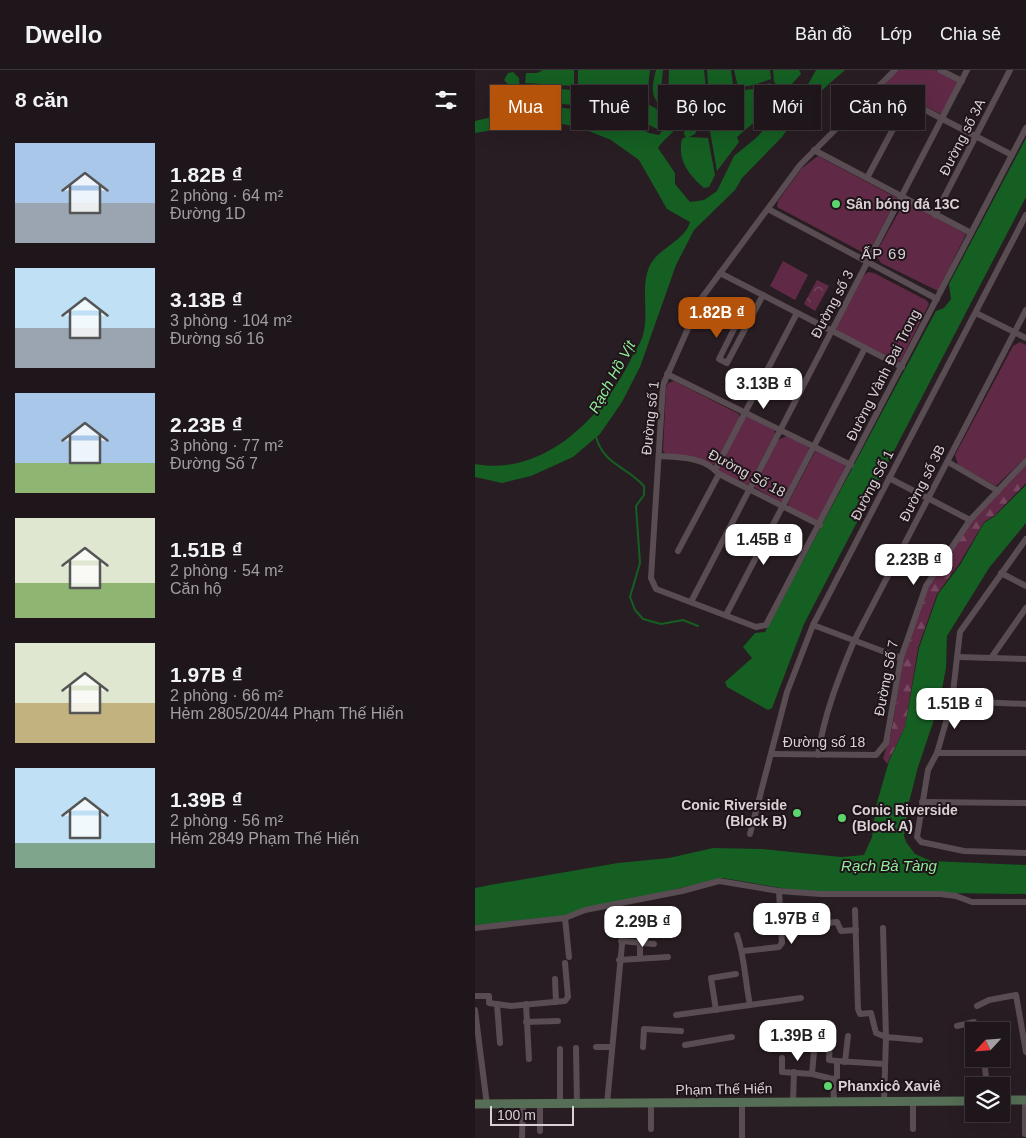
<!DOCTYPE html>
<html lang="vi">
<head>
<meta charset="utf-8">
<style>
  body { margin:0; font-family:Arial,sans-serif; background:#2b2327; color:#f1f3f6; height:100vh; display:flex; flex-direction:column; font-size:19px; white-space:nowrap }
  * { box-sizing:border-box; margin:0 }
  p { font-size:16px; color:#a19fa2 }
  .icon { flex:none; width:28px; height:28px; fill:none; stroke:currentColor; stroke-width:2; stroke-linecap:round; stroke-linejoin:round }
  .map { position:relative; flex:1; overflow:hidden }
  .sheet { display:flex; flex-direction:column; background:#1e161a; width:475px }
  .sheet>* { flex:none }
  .top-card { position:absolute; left:15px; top:15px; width:460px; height:45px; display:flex; gap:10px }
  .needle { width:32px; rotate:244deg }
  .buttons { position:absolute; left:490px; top:952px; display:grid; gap:10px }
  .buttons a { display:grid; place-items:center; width:45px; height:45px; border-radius:0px; background:#1e161a; box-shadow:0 5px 20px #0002,0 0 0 1px #3c3539; font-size:25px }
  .scale { position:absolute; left:15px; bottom:12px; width:84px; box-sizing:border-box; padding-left:5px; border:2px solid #d9d1d4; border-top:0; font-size:14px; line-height:18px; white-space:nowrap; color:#d9d1d4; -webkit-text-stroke:4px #1e1419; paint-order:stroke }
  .price { position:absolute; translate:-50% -42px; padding:0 11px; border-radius:10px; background:#fff; color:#222; font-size:16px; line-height:32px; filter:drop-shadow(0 1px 2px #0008) }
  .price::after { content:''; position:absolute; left:50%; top:30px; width:15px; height:11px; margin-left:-8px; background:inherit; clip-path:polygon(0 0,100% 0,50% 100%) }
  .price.selected { background:#b45309; color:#fff }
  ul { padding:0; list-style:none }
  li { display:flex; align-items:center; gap:15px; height:125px; padding:0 15px }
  li span { display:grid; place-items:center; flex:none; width:140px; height:100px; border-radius:0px; color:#555 }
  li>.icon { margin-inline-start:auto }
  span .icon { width:60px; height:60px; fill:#fffc; stroke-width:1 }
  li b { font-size:21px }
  h2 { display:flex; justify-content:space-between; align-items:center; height:60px; padding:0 15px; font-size:21px }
  .tag { padding:0 18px; border-radius:0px; background:#1e161a; box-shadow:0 5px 20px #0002,0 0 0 1px #3c3539; font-size:18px; line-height:45px }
  .tag.selected { background:#b45309; color:#fff }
  header { display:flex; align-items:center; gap:30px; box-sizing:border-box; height:70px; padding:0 25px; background:#1e161a; border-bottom:1px solid #3c3539 }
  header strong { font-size:24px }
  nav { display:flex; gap:28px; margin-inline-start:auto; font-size:18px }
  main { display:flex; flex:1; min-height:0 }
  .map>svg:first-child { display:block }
</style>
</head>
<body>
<header>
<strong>Dwello</strong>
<nav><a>Bản đồ</a><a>Lớp</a><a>Chia sẻ</a></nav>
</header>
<main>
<section class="sheet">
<h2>8 căn<svg class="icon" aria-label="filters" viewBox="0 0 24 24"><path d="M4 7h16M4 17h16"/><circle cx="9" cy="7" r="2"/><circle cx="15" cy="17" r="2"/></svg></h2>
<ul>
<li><span style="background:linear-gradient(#a9c7e8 60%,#9aa5b1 0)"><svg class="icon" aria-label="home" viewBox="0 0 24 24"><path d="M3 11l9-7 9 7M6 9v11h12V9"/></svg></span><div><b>1.82B ₫</b><p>2 phòng · 64 m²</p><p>Đường 1D</p></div></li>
<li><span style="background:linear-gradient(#bfe0f5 60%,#9aa5b1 0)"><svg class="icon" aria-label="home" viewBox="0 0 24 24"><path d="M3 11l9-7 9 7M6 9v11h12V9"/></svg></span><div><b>3.13B ₫</b><p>3 phòng · 104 m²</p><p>Đường số 16</p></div></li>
<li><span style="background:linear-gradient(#a9c7e8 70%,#8fb573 0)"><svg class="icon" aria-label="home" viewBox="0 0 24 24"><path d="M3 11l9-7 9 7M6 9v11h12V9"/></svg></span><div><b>2.23B ₫</b><p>3 phòng · 77 m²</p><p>Đường Số 7</p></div></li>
<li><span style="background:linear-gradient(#dfe7d0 65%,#8fb573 0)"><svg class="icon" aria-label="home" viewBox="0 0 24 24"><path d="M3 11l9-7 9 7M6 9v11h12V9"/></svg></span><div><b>1.51B ₫</b><p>2 phòng · 54 m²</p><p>Căn hộ</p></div></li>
<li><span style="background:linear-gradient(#dfe7d0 60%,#c2b280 0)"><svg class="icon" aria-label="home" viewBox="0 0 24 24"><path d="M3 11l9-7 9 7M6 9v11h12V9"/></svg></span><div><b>1.97B ₫</b><p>2 phòng · 66 m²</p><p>Hẻm 2805/20/44 Phạm Thế Hiển</p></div></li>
<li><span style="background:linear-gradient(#bfe0f5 75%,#7fa58c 0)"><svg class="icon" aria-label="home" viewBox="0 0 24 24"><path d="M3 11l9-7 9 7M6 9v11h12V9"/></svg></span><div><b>1.39B ₫</b><p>2 phòng · 56 m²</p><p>Hẻm 2849 Phạm Thế Hiển</p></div></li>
</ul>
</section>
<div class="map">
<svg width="551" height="1068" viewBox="0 0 551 1068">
  <defs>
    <pattern id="forest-firs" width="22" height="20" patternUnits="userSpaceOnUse" patternTransform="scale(1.25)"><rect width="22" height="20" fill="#602a46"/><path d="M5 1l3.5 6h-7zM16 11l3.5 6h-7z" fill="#764860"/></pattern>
    <pattern id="park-crowns" width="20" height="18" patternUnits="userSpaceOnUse" patternTransform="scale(1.25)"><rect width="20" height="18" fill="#602a46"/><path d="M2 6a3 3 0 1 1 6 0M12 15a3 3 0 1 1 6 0" fill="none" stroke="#764860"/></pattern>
  </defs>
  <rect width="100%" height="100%" fill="#281d22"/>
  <g fill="#602a46">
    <path d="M422,0h38l21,11 2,2 -17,31 -54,-26 -1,-5z"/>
    <path d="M343,86l79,42 -28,54h-7l-85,-45 1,-6 24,-33z"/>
    <path d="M430,131l61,33 -28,57 -57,-28 -4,-6v-6z"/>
    <path d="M308,191l25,14 -13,25 -25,-14z"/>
    <path d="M393,202l6,1 52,27 3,4 -29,58 -63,-31 -1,-3 28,-53z"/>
    <path d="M545,272l6,3v112l-30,29 -38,-21 -3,-10 58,-109z"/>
    <path d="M199,311l65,33v5l-24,44 -3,2 -46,-11 -3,-3 3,-63 2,-5z"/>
    <path d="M273,346l26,14 1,4 -27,51 -29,-13 -1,-5 26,-50z"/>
    <path d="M312,366l21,11 1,3 -26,51 -3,1 -26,-15 24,-47z"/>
    <path d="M341,380l28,14 1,3 -24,51 -4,3 -28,-14 -1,-4z"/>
  </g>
  <path fill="url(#forest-firs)" d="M551,395v18l-31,32 -11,7 -25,42 -22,30 -19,54 -13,79 -18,37 -4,-6 8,-24 13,-76 24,-71 44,-66z"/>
  <path fill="url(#park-crowns)" d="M342,210l12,6 -14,25 -11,-7z"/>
  <g fill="#155f23">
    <path d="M68,0h31v16l-49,-3 1,-10h11z"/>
    <path d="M103,0h72l-3,26 -7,3 -62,-12z"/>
    <path d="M181,0h7l-3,28 2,4 13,7c13,17 -10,27 -17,39l17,25v11l15,18 14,-2 13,-9 17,-35 22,-18 21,-22 7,-17 7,1 15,-12 10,-18h29l-33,29 -9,15 -9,6 -12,17 -40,41 -7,12 -41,40 -18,35 -36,102 -18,35 -22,32 -27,23 -42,19 -29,7 -27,-6v-13c70,13 128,-48 156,-105 4,-8 10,-16 12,-24 6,-21 -2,-44 5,-65 6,-21 36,-27 42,-48l-23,-13 -28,-49 -28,-20 -32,-13 -34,-6 -70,12v-12l33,-8 3,-26 -7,-7 4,-7 5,-1 6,6 2,30 25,-2 45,5 23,5 35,17 10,2 12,-16c-15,-21 -23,-18 -15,-49z"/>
    <path d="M194,0h35l2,18 -8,6 6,29 -6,4 -3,7 -6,3 19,1 7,37 -6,12 -5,1c-15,-13 -27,-28 -22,-49l4,-2 -2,-3 4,-30 -5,-6 -10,5 -5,-2z"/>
    <path d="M232,0h24l2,15 -22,3 -3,-4z"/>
    <path d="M259,0h36l1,9 -17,6 -16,2z"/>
    <path d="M298,0h26l2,4 -10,11 -12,6 -5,-10z"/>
    <path d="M295,13l4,4 -1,19 -36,31 2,5 -22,29 -13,-74 7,-4 44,-4z"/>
    <path d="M51,17l49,3 39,10 -4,8 -48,-4 -24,-6 -11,3 -3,-3 -1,-8z"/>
    <path d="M147,29c15,1 38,6 44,21l-7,9h-2l-39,-20z"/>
    <path d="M551,68v59l-222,427 -32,84 -4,2 -41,-23 -2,-5 27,-24 -9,-11 12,-14 10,-1 171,-321 8,-3 7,-9 -2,-15z"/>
    <path d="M551,415v38l-37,45 -42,68 -1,32 -7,37 -21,62 -10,39 -4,30 2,6 9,12 16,7 95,4v29l-227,-3 -76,-13 -161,38 -87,9v-37l15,-3 128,-22 51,-5 44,-10 49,1 79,8 23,-2 8,-18 4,-31 13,-45 16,-34 14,-79 19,-54 22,-29 24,-42 11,-7z"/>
  </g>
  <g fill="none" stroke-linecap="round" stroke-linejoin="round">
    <path stroke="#155f23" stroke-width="2" d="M121,367c8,28 30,29 48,49v9l-8,11 4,57 -10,34 5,13 8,9 18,5 22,-4 15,6"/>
    <g stroke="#594c52" stroke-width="6">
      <path d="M420,0l-95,95 -99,134 -38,86 -12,193 5,11 100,38 10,-2 260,-497"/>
      <path d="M465,0l22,11"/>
      <path d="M404,16l133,69"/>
      <path d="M339,80l157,83"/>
      <path d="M392,108l41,-77"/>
      <path d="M293,139l169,90"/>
      <path d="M460,145l75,-145"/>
      <path d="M245,203l182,94"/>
      <path d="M501,243l50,25"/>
      <path d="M272,256l-11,-1 -17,34 8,4 36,-68"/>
      <path d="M192,304l184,91"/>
      <path d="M184,386c21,1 45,1 60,18l101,51"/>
      <path d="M473,392l50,29"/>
      <path d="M240,400l82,-157"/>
      <path d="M414,408l81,42"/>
      <path d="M551,469l-66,93 -8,69 -15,52 -9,17 -11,67 4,5 43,9 62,2"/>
      <path d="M203,481l41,-77"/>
      <path d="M526,503l25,13"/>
      <path d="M216,532l276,-532"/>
      <path d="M251,545l139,-267"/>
      <path d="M338,555l88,33"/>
      <path d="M483,587l68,2"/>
      <path d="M516,588l35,-50"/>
      <path d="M477,631l74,3"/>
      <path d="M462,683h89"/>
      <path d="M297,684l104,1 10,-12 15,-85 25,-72 44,-66 56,-59"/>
      <path d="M343,685c6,-40 20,-76 36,-114l172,-331"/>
      <path d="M447,732l104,1"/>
      <path d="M275,764l37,-142 26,-67 213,-410"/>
      <path d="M380,840l3,99 2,5 11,-1 5,20 10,4 -3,-109"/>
      <path d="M90,848l4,39"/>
      <path d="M342,854l20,-2 4,9 15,-1"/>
      <path d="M167,856l24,1"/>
      <path d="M0,858l90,-10 20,-8 97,-19 37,-10 60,10 42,3h119l16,2 16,6h54"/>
      <path d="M146,871l33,3"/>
      <path d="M268,881l36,-4 3,-4 -3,-52"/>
      <path d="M165,888v-16"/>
      <path d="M144,890l49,-3"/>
      <path d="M80,909l1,23"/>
      <path d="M0,926h14v7l22,3 54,-5 3,-4 -3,-34"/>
      <path d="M22,934l3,39"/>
      <path d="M51,934l3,55"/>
      <path d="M275,935l51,-7"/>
      <path d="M502,936l12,-6 27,-5 10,57"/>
      <path d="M0,940l12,95"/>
      <path d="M241,940l-5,-32 25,-4"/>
      <path d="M201,945l74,-10c-5,-24 -5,-47 -13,-70"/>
      <path d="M51,952l32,-1"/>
      <path d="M482,956l17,-4 3,9"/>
      <path d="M355,969l-1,21 8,1"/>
      <path d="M210,975l47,-8"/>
      <path d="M121,977h15"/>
      <path d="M168,977l1,-18 37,2"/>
      <path d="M101,978l1,56"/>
      <path d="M85,979v55"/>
      <path d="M307,988v14l30,2 21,5"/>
      <path d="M509,989l3,27"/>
      <path d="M370,992l3,-26"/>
      <path d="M337,1004l2,-22"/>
      <path d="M358,1009l4,-1v-17l47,3"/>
      <path d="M358,1009l1,22"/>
      <path d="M409,1031l2,-64 34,3"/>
      <path d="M438,1031v28"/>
      <path d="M318,1032l1,-30"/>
      <path d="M267,1033v35"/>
      <path d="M65,1034v27"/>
      <path d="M132,1034l17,-181"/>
      <path d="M176,1059v-25"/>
      <path d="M550,1064v-34"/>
      <path d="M47,1068l1,-34"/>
    </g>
    <g stroke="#566e56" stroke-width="9">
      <path d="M526,1030h25"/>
      <path d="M0,1034l499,-3"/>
    </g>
  </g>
  <g fill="#5cd56d" stroke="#1e1419" stroke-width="2">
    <circle cx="361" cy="134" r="5"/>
    <circle cx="322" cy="743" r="5"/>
    <circle cx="367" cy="748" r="5"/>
    <circle cx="353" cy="1016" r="5"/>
  </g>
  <g text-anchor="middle" stroke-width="4" stroke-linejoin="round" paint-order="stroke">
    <g font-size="14" fill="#d9d1d4" stroke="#1e1419">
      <text transform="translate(487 67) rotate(-63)" y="5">Đường số 3A</text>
      <text transform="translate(357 234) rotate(-62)" y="5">Đường số 3</text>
      <text transform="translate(408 305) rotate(-63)" y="5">Đường Vành Đai Trong</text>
      <text transform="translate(175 348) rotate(-84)" y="5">Đường số 1</text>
      <text transform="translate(272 403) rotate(28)" y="5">Đường Số 18</text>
      <text transform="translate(447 413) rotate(-63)" y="5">Đường số 3B</text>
      <text transform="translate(397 415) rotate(-63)" y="5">Đường Số 1</text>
      <text transform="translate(411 608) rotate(-79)" y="5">Đường Số 7</text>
      <text x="349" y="677">Đường số 18</text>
      <text transform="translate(249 1019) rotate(-1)" y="5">Phạm Thế Hiển</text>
    </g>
    <g font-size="14" font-weight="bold" fill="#d9d1d4" stroke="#1e1419" text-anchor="start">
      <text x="371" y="139">Sân bóng đá 13C</text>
      <text x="312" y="740" text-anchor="end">Conic Riverside<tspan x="312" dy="16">(Block B)</tspan></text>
      <text x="377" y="745">Conic Riverside<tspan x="377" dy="16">(Block A)</tspan></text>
      <text x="363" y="1021">Phanxicô Xaviê</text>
    </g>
    <g font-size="15" letter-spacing="1" fill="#d9d1d4" stroke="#1e1419">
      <text x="409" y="189">ẤP 69</text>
    </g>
    <g font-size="15" font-style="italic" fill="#8fec97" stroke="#1e1419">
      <text transform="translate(137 307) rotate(-61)" y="5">Rạch Hồ Vịt</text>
      <text x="414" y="801">Rạch Bà Tàng</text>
    </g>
  </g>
</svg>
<div class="buttons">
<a><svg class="needle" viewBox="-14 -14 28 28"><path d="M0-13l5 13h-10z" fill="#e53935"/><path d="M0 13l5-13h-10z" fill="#a19fa2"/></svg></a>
<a><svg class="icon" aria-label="layers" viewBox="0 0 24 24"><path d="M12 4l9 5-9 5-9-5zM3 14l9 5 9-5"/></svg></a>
</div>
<div class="scale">100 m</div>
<b class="price selected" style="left:242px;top:269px">1.82B ₫</b>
<b class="price" style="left:289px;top:340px">3.13B ₫</b>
<b class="price" style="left:289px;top:496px">1.45B ₫</b>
<b class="price" style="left:439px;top:516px">2.23B ₫</b>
<b class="price" style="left:480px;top:660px">1.51B ₫</b>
<b class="price" style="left:317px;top:875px">1.97B ₫</b>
<b class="price" style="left:168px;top:878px">2.29B ₫</b>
<b class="price" style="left:323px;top:992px">1.39B ₫</b>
<div class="top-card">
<a class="tag selected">Mua</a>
<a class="tag">Thuê</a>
<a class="tag">Bộ lọc</a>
<a class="tag">Mới</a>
<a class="tag">Căn hộ</a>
</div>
</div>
</main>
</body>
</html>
